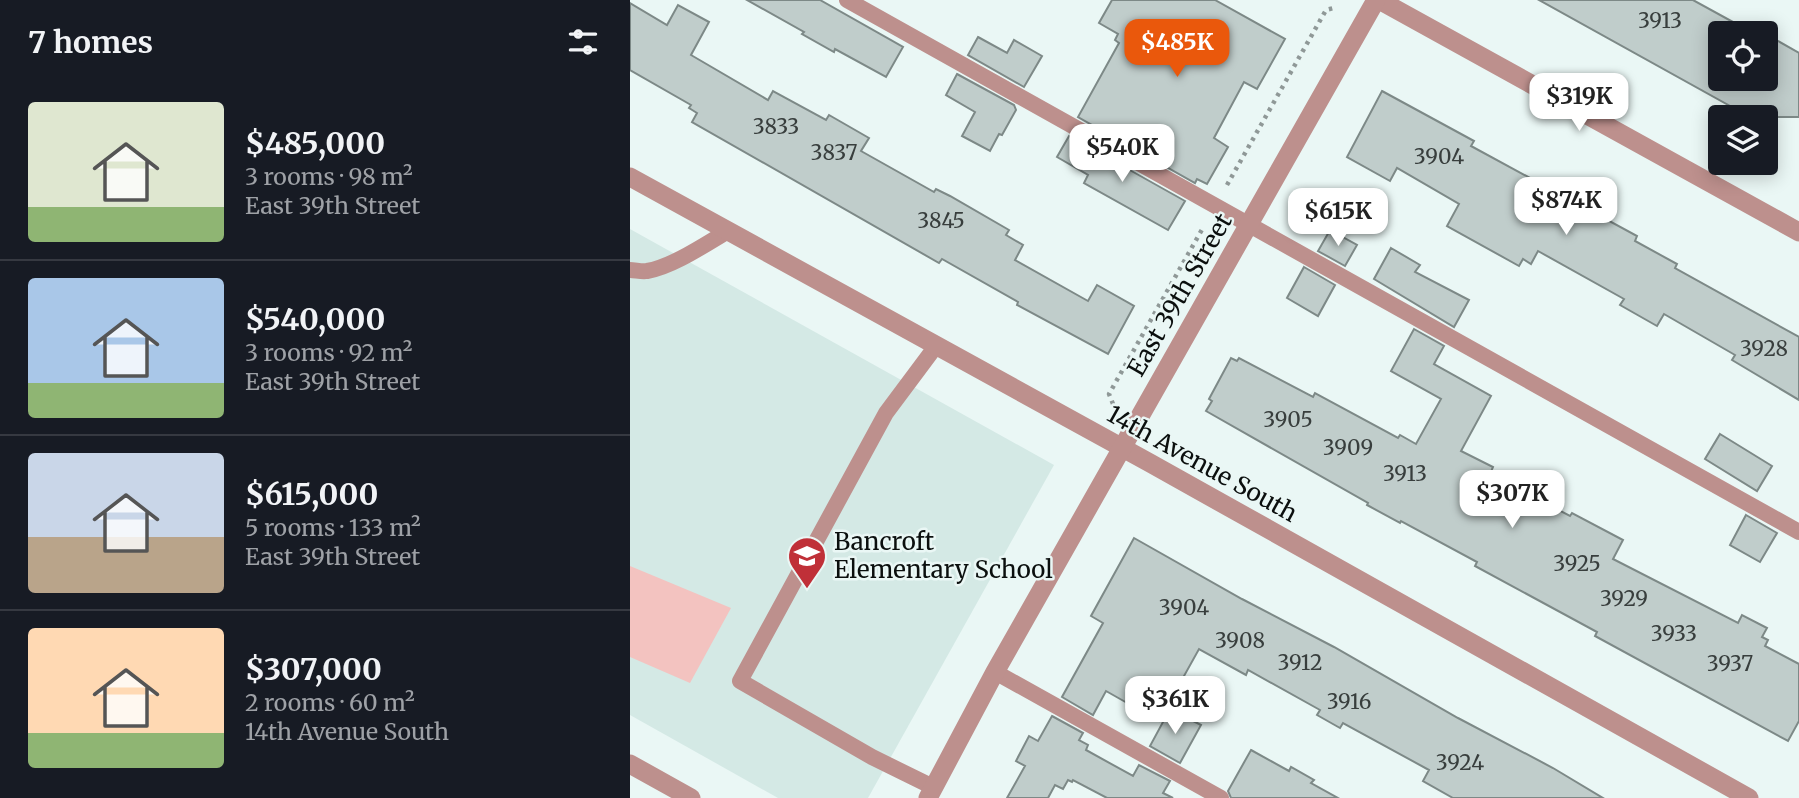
<!DOCTYPE html>
<html lang="en">
<head>
<meta charset="utf-8">
<style>
  body { margin:0; font-family:Merriweather,serif; background:#20242c; color:#f1f3f6; height:100vh; display:flex; flex-direction:column; font-size:26px; white-space:nowrap }
  * { box-sizing:border-box; margin:0 }
  p { font-size:23px; color:#9ea1a6 }
  .icon { flex:none; width:38px; height:38px; fill:none; stroke:currentColor; stroke-width:2; stroke-linecap:round; stroke-linejoin:round }
  .map { position:relative; flex:1; overflow:hidden }
  .drawer { display:flex; flex-direction:column; background:#171b24; width:630px }
  .drawer>* { flex:none }
  .controls { position:absolute; left:1078px; top:21px; display:grid; gap:14px }
  .controls a { display:grid; place-items:center; width:70px; height:70px; border-radius:7px; background:#171b24; box-shadow:0 4px 18px #0003; font-size:35px }
  .price { position:absolute; translate:-50% -60px; padding:0 16px; border-radius:14px; background:#fff; color:#222; font-size:23px; line-height:46px; filter:drop-shadow(0 2px 4px #0008) }
  .price::after { content:''; position:absolute; left:50%; top:42px; width:21px; height:16px; margin-left:-10px; background:inherit; clip-path:polygon(0 0,100% 0,50% 100%) }
  .price.selected { background:#ea580c; color:#fff }
  ul { padding:0; list-style:none }
  li { display:flex; align-items:center; gap:21px; height:175px; padding:0 28px }
  li+li { border-top:2px solid #363941 }
  li span { display:grid; place-items:center; flex:none; width:196px; height:140px; border-radius:7px; color:#555 }
  li>.icon { margin-inline-start:auto }
  span .icon { width:84px; height:84px; fill:#fffc; stroke-width:1 }
  li b { font-size:30px }
  h2 { display:flex; justify-content:space-between; align-items:center; height:84px; padding:0 28px; font-size:30px }
  main { display:flex; flex:1; min-height:0 }
  .map>svg:first-child { display:block }
</style>
</head>
<body>
<main>
<section class="drawer">
<h2>7 homes<svg class="icon" aria-label="filters" viewBox="0 0 24 24"><path d="M4 7h16M4 17h16"/><circle cx="9" cy="7" r="2"/><circle cx="15" cy="17" r="2"/></svg></h2>
<ul>
<li><span style="background:linear-gradient(#dfe7d0 75%,#8fb573 0)"><svg class="icon" aria-label="home" viewBox="0 0 24 24"><path d="M3 11l9-7 9 7M6 9v11h12V9"/></svg></span><div><b>$485,000</b><p>3 rooms · 98 m²</p><p>East 39th Street</p></div></li>
<li><span style="background:linear-gradient(#a9c7e8 75%,#8fb573 0)"><svg class="icon" aria-label="home" viewBox="0 0 24 24"><path d="M3 11l9-7 9 7M6 9v11h12V9"/></svg></span><div><b>$540,000</b><p>3 rooms · 92 m²</p><p>East 39th Street</p></div></li>
<li><span style="background:linear-gradient(#c9d6e8 60%,#b9a48a 0)"><svg class="icon" aria-label="home" viewBox="0 0 24 24"><path d="M3 11l9-7 9 7M6 9v11h12V9"/></svg></span><div><b>$615,000</b><p>5 rooms · 133 m²</p><p>East 39th Street</p></div></li>
<li><span style="background:linear-gradient(#ffd9b3 75%,#8fb573 0)"><svg class="icon" aria-label="home" viewBox="0 0 24 24"><path d="M3 11l9-7 9 7M6 9v11h12V9"/></svg></span><div><b>$307,000</b><p>2 rooms · 60 m²</p><p>14th Avenue South</p></div></li>
</ul>
</section>
<div class="map">
<svg width="1169" height="798" viewBox="0 0 1169 798">
  <rect width="100%" height="100%" fill="#eaf7f5"/>
  <path fill="#d4e9e5" d="M0,229l424,236 -186,333h-90l-148,-83z"/>
  <path fill="#f3c3c0" d="M0,566l101,42 -41,75 -60,-26z"/>
  <g fill="#c0cdcb" stroke="#7d8987" stroke-width="2">
    <path d="M117,0h73l83,47 -17,30 -51,-28 -1,3 -32,-18 2,-2z"/>
    <path d="M482,0h103l70,39 -28,50 -13,-7 -30,56 14,9 -21,37 -10,-5 -2,4 -117,-66 41,-74 -4,-3 3,-6 -19,-11z"/>
    <path d="M909,0h154l60,33h-33v46h46v-39l2,2 3,-5 28,16v64h-49z"/>
    <path d="M0,3l37,22 11,-20 31,17 -18,33 77,45 5,-9 53,29 3,-5 40,23 -8,13 73,41 2,-3 14,7 59,34 -3,5 17,10 -8,15 73,41 9,-16 37,21 -26,48 -91,-49 1,-3 -76,-43 -3,4 -247,-141 5,-9 -8,-5 2,-3 -61,-35z"/>
    <path d="M348,37l29,16 7,-13 28,16 -18,31 -56,-32z"/>
    <path d="M327,74l57,31 2,5 -14,25 -3,-1 -9,17 -28,-15 13,-24 -29,-17z"/>
    <path d="M752,91l92,50 -3,5 166,90 -2,5 42,23 -2,4 124,69v63l-67,-40 3,-5 -71,-41 -7,12 -37,-21 4,-6 -86,-48 -7,13 -8,-5 -4,7 -72,-40 12,-22 -62,-36 -7,13 -43,-24z"/>
    <path d="M439,136l116,65 -17,29 -84,-47 4,-8 -31,-18z"/>
    <path d="M700,230l27,15 -12,21 -27,-15z"/>
    <path d="M761,248l29,17 -5,7 54,28 -15,27 -80,-48z"/>
    <path d="M674,267l31,18 -17,31 -31,-18z"/>
    <path d="M784,329l30,17 -10,18 57,32 -30,55 32,16 -3,7 80,42 2,-3 51,27 -10,19 125,64 4,-8 25,13 -5,9 6,3 -3,6 34,18v57l-11,20 -193,-105 2,-4 -122,-66 2,-4 -76,-41 -1,2 -33,-18 1,-2 -162,-92 6,-10 -3,-2 22,-41 6,3 2,-3 74,39 2,-4 83,45 2,-3 16,9 25,-45 -50,-28z"/>
    <path d="M1090,434l52,32 -15,25 -52,-32z"/>
    <path d="M1116,515l31,18 -17,29 -30,-17z"/>
    <path d="M504,538l108,61 92,48 124,71 95,50 50,30h-150l-30,-17 6,-11 -86,-47 -3,5 -23,-13 3,-5 -72,-40 -2,5 -47,-26 -40,72 -53,-30 -13,24 -31,-18 41,-74 -12,-7z"/>
    <path d="M540,709l31,16 -21,38 -30,-17z"/>
    <path d="M422,716l31,17 -4,7 9,5 -2,5 47,26 6,-11 31,16 -7,12 10,5h-66l-34,-18 -1,2 -4,-2 -5,9 -8,-4 -7,13h-41l18,-32 -9,-5 13,-25 9,5z"/>
    <path d="M621,750l38,21 2,-4 23,13 -3,3 27,15h-107l-3,-7z"/>
  </g>
  <g fill="none" stroke-linecap="round" stroke-linejoin="round">
    <g stroke="#8f9897" stroke-width="4.5" stroke-dasharray="3.5 5" stroke-linecap="butt">
      <path d="M597,185l99,-175 8,-2"/>
      <path d="M483,404l-4,-10 95,-168"/>
    </g>
    <g stroke="#bd908d" stroke-width="16">
      <path d="M217,0l952,532"/>
      <path d="M0,270c5,0 12,2 17,1 25,-4 59,-27 81,-40"/>
      <path d="M365,672l226,126"/>
      <path d="M303,787l-61,-30 -132,-76 146,-268 50,-67"/>
    </g>
    <g stroke="#bd908d" stroke-width="19">
      <path d="M749,0l420,232"/>
      <path d="M0,177l520,286 599,335"/>
      <path d="M0,764l61,34"/>
      <path d="M298,798l67,-126 381,-672"/>
    </g>
  </g>
  <defs>
    <symbol id="school-pin" viewBox="-11 -11 22 30"><path d="M0 17L-7.5 6A9.5 9.5 0 1 1 7.5 6Z" fill="#c03038" stroke="#eaf7f5"/><path d="M0-5L7-2L0 1L-7-2ZM-4 1L0 2.5L4 1V4Q0 6-4 4Z" fill="#fff"/></symbol>
  </defs>
  <g fill-rule="evenodd">
    <use href="#school-pin" x="155" y="534" width="44" height="60"/>
  </g>
  <g text-anchor="middle" stroke-width="5" stroke-linejoin="round" paint-order="stroke">
    <g font-size="21" fill="#383e3d">
      <text x="1030" y="28">3913</text>
      <text x="146" y="134">3833</text>
      <text x="204" y="160">3837</text>
      <text x="809" y="164">3904</text>
      <text x="311" y="228">3845</text>
      <text x="1134" y="356">3928</text>
      <text x="658" y="427">3905</text>
      <text x="718" y="455">3909</text>
      <text x="775" y="481">3913</text>
      <text x="947" y="571">3925</text>
      <text x="994" y="606">3929</text>
      <text x="554" y="615">3904</text>
      <text x="1044" y="641">3933</text>
      <text x="610" y="648">3908</text>
      <text x="670" y="670">3912</text>
      <text x="1100" y="671">3937</text>
      <text x="719" y="709">3916</text>
      <text x="830" y="770">3924</text>
    </g>
    <g font-size="24" fill="#0b0f0e" stroke="#eaf7f5">
      <text transform="translate(550 295) rotate(-60)" y="8">East 39th Street</text>
      <text transform="translate(572 464) rotate(29)" y="8">14th Avenue South</text>
    </g>
    <g font-size="24" fill="#0b0f0e" stroke="#eaf7f5" text-anchor="start">
      <text x="204" y="550">Bancroft<tspan x="204" dy="28">Elementary School</tspan></text>
    </g>
  </g>
</svg>
<div class="controls">
<a><svg class="icon" aria-label="locate" viewBox="0 0 24 24"><circle cx="12" cy="12" r="6"/><path d="M12 2v4M12 18v4M2 12h4M18 12h4"/></svg></a>
<a><svg class="icon" aria-label="layers" viewBox="0 0 24 24"><path d="M12 4l9 5-9 5-9-5zM3 14l9 5 9-5"/></svg></a>
</div>
<b class="price selected" style="left:547px;top:79px">$485K</b>
<b class="price" style="left:949px;top:133px">$319K</b>
<b class="price" style="left:492px;top:184px">$540K</b>
<b class="price" style="left:936px;top:237px">$874K</b>
<b class="price" style="left:708px;top:248px">$615K</b>
<b class="price" style="left:882px;top:530px">$307K</b>
<b class="price" style="left:545px;top:736px">$361K</b>
</div>
</main>
</body>
</html>
